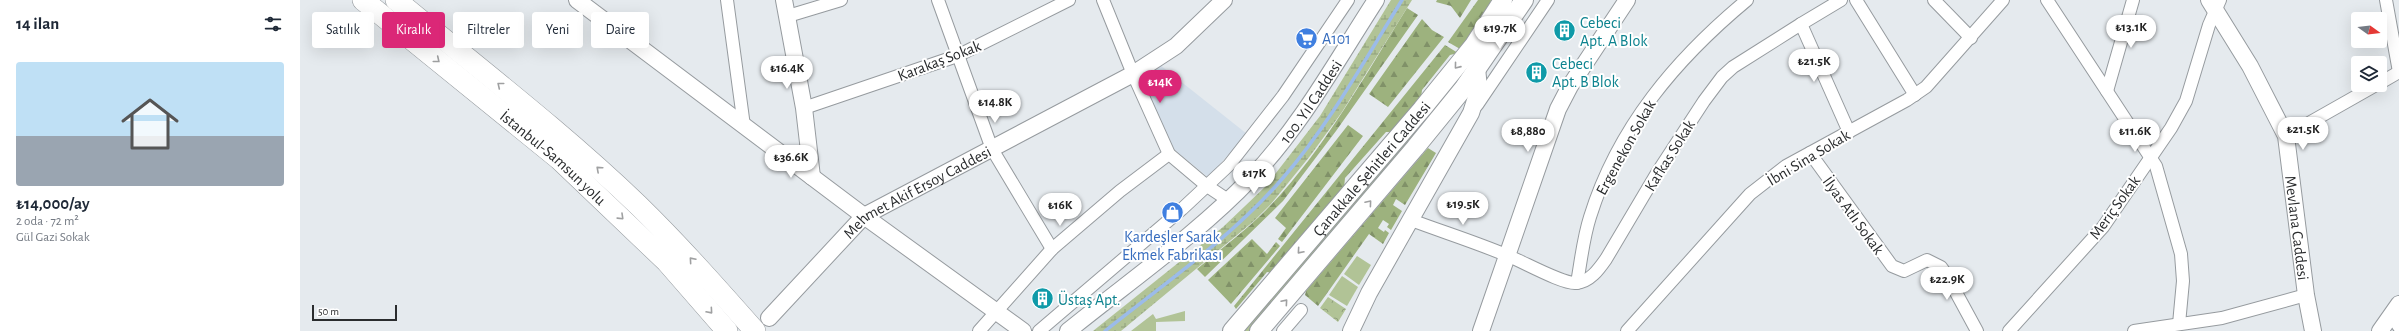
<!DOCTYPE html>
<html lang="tr">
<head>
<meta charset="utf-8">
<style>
  body { margin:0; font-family:"Alegreya Sans",sans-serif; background:#f6f6f7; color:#1f2937; height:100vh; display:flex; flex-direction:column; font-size:15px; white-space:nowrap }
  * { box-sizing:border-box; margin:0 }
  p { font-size:13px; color:#747a83 }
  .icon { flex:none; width:22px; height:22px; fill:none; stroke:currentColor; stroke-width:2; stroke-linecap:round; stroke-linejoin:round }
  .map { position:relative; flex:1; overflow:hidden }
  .sheet { display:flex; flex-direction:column; background:#fff; width:300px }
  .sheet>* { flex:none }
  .hud { position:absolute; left:12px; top:12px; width:380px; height:36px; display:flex; gap:8px }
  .needle { width:26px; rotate:105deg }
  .fabs { position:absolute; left:2051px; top:12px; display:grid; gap:8px }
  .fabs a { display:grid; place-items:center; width:36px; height:36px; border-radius:4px; background:#fff; box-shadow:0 4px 16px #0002; font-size:20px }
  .scale { position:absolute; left:12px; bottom:10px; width:85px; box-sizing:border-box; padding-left:4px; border:2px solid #2a2c2e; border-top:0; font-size:11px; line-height:14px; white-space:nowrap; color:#2a2c2e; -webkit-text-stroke:3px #fff; paint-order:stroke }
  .price { position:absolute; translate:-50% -34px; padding:0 9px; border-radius:14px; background:#fff; color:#222; font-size:13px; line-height:26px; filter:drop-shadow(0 1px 2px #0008) }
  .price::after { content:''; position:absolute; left:50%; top:24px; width:12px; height:9px; margin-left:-6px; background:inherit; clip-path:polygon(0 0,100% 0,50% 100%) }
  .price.selected { background:#db2777; color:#fff }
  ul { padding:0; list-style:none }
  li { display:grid; align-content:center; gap:8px; height:212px; padding:0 16px }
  li span { display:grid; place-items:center; height:124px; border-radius:4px; color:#555 }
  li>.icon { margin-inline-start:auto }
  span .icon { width:72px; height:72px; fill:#fffc; stroke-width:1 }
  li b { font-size:17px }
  h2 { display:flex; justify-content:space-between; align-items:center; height:48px; padding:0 16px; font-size:17px }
  .chip { padding:0 14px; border-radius:4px; background:#fff; box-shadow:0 4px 16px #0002; font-size:14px; line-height:36px }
  .chip.selected { background:#db2777; color:#fff }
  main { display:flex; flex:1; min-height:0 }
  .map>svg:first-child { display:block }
</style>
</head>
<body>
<main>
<section class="sheet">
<h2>14 ilan<svg class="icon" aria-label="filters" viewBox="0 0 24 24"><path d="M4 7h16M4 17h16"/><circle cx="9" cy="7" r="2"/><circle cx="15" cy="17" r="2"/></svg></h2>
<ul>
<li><span style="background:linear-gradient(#bfe0f5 60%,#9aa5b1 0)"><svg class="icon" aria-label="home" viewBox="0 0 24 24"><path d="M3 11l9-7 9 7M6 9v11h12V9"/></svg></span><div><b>₺14,000/ay</b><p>2 oda · 72 m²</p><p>Gül Gazi Sokak</p></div></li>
</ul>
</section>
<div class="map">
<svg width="2099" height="331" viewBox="0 0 2099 331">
  <defs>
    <pattern id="forest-firs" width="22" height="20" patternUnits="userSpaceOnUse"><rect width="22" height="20" fill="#9db27e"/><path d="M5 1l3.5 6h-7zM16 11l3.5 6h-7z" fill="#809168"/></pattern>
    <pattern id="wetland-marsh" width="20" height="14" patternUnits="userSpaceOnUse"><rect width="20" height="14" fill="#b1c396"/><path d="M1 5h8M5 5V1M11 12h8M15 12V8" fill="none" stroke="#909f7b"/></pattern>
    <pattern id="park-crowns" width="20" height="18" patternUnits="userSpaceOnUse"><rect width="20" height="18" fill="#b1c396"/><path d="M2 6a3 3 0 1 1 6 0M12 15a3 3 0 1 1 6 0" fill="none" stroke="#909f7b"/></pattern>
  </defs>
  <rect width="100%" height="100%" fill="#e5eaee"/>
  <path fill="#d4dfea" d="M860,65l87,69 -39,43 -37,-30 -32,-69z"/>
  <g fill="#b1c396">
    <path d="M1162,72l1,2 -18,24 -195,233h-8z"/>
    <path d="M1057,256l14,9 -12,20 -15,-11z"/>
    <path d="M1042,276l16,11 -11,19 -18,-11z"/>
    <path d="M885,311v10l-29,1v9h-25l22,-17 3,5z"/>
  </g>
  <g fill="url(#forest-firs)">
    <path d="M1137,0h34l-11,18 -9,-12 -15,-4z"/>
    <path d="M1178,0h13l-3,11 -28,38 -12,-7z"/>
    <path d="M1107,8l11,7 -82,116 -53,70 -78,76 -8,-8c21,-18 43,-34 63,-53 59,-57 104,-139 147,-208z"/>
    <path d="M1122,19l10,11 12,7 -56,70 -19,-13z"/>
    <path d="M1145,45l13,8 -8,2 -28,35 -1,8 -28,34h-7l-41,46 -1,10 -72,85 -5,-1 -31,37 -2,-3z"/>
    <path d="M1048,125l15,11 -81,106 -4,-3 8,-11 -11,-10z"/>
    <path d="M1128,148l8,5 -31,52 -9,-6 -3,6 9,6 -11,19 -4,-3 2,-3 -6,-4 -5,8 6,4 1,-2 4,3 -6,11 -14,-10 -51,72 -13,-11 1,-4z"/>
    <path d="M952,239l15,15 9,-12 4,4 -49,58 -23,-24z"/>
  </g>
  <path fill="url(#wetland-marsh)" d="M1091,0h21l-70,112 -32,44 -39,48 -17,17 -133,110h-28l130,-104 43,-41 54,-70z"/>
  <path fill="url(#park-crowns)" d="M1028,297l18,12 -8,13 -18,-14z"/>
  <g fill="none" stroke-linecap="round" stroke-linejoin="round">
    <path stroke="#9bbbe9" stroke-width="3.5" d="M805,331c60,-48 127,-94 177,-152 47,-54 82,-118 120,-179"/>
    <defs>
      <g id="street">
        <path d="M427,0l17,126"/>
        <path d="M638,0l54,149 60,100"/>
        <path d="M803,0l30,74 36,80 38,32 21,14"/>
        <path d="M1556,0l59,95"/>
        <path d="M1634,0l37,38"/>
        <path d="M1747,0l109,166 25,88 2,27 -4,43"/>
        <path d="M2086,0l13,72"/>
        <path d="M488,16l53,-16"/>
        <path d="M1501,24l48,108"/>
        <path d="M2080,83l19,-11"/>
        <path d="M1807,91l26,-91"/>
        <path d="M1177,105l71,-105"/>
        <path d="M504,108l153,-52 112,-56"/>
        <path d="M1986,136l90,-51"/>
        <path d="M1510,153l82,113 12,5 23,-11 14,7 5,7 31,57"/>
        <path d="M1111,220c32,12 64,22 95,35 16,6 56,29 70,28 14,-1 23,-14 30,-24l51,-86 47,-72 18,-24 11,-10 68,-43 40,-24"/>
        <path d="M1277,283c4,-22 6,-44 13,-66 28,-90 86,-158 157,-217"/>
        <path d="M2091,315l8,12"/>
        <path d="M679,331l73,-82 68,-58 49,-37"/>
        <path d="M739,331l143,-122 47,-44 54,-69 65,-96"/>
        <path d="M983,331l18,-21"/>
        <path d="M1327,331l123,-137 36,-28 121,-66 19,-13 77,-87"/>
        <path d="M1709,331l94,-104 68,-99 15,-27 23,-76 11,-25"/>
        <path d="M1834,331l88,-13 84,-23"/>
      </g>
      <g id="secondary">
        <path d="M277,0l287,216 159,115"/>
        <path d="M484,0l20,108 8,69"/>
        <path id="s1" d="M1909,0l41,66 36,70 20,159 7,36"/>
        <path id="s2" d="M469,318l95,-102 269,-142 43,-28 48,-46"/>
        <path id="s3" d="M768,331c59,-48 131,-98 183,-153 50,-52 86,-118 125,-178"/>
        <path d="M1051,331l18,-38 102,-180 8,-25 -2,-20"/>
        <path d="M1181,331l77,-222 12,-23 57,-86"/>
        <path d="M2080,331l19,-27"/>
      </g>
      <g id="primary">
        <path id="s4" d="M932,331l190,-222 52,-64 29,-45"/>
        <path d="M959,331l156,-183 48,-59 61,-89"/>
      </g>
      <g id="highway">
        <path id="s5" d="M63,0l196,159 108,103 60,69"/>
        <path d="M96,0c81,67 166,132 242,205 41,40 79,83 117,126"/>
      </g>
    </defs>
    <use href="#street" stroke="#969b9f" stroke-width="14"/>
    <use href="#secondary" stroke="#969b9f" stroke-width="18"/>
    <use href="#primary" stroke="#969b9f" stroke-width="20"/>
    <use href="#highway" stroke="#969b9f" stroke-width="22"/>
    <use href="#street" stroke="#fff" stroke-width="12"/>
    <use href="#secondary" stroke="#fff" stroke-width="16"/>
    <use href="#primary" stroke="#fff" stroke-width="18"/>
    <use href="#highway" stroke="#fff" stroke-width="21"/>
  </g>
  <defs><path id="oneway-chevron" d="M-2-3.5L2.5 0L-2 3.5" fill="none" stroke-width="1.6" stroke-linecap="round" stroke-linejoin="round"/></defs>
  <g stroke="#9fa0a1">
    <use href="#oneway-chevron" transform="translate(137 60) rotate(39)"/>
    <use href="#oneway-chevron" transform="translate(1157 66) rotate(129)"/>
    <use href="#oneway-chevron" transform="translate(200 85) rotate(-141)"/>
    <use href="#oneway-chevron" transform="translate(299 169) rotate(-138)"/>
    <use href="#oneway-chevron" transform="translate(1069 203) rotate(-50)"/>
    <use href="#oneway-chevron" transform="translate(321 217) rotate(44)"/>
    <use href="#oneway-chevron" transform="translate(1000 251) rotate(131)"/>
    <use href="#oneway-chevron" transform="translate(392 260) rotate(-131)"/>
    <use href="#oneway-chevron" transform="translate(985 302) rotate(-49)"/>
    <use href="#oneway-chevron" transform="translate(410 311) rotate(49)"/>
  </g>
  <defs>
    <symbol id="building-disc" viewBox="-11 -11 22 22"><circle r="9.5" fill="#0f9aa8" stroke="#fff"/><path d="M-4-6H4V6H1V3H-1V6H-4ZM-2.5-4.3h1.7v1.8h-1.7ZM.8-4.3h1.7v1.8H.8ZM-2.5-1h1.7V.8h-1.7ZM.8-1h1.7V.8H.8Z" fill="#fff"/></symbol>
    <symbol id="supermarket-disc" viewBox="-11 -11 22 22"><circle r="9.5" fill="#3f7fe0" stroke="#fff"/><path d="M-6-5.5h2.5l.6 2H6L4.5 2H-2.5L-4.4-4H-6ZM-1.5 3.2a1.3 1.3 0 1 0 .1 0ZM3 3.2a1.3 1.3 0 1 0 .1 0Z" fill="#fff"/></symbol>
    <symbol id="shop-disc" viewBox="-11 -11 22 22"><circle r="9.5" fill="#3f7fe0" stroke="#fff"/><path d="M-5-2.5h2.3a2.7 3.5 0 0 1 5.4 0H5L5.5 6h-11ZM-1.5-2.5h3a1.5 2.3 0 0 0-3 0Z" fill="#fff"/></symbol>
  </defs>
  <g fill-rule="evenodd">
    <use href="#building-disc" x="1252" y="18" width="25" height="25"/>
    <use href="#supermarket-disc" x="994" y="26" width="25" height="25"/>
    <use href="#building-disc" x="1224" y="60" width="25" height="25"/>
    <use href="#shop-disc" x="860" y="200" width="25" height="25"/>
    <use href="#building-disc" x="730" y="286" width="25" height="25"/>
  </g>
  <g text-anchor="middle" stroke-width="4" stroke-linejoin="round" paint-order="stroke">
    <g font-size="16" fill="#0d838f" stroke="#fff" text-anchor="start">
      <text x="1280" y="28">Cebeci<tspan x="1280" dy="18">Apt. A Blok</tspan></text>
      <text x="1252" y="69">Cebeci<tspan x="1252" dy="18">Apt. B Blok</tspan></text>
      <text x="758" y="305">Üstaş Apt.</text>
    </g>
    <g font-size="16" fill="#366cbe" stroke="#fff" text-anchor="start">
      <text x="1022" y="44">A101</text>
      <text x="872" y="242" text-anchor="middle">Kardeşler Sarak<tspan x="872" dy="18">Ekmek Fabrikası</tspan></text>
    </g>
    <g font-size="16" fill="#2a2c2e" stroke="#fff">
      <text transform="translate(639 60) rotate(-21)" y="6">Karakaş Sokak</text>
      <text dy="6" stroke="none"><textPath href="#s3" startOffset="336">100. Yıl Caddesi</textPath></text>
      <text transform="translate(1325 147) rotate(-61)" y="6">Ergenekon Sokak</text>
      <text transform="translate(1369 155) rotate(-58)" y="6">Kafkas Sokak</text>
      <text dy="6" stroke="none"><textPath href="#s5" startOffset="247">İstanbul-Samsun yolu</textPath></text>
      <text transform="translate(1508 157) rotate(-31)" y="6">İbni Sina Sokak</text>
      <text dy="6" stroke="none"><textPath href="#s4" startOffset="214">Çanakkale Şehitleri Caddesi</textPath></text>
      <text dy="6" stroke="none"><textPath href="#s2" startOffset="197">Mehmet Akif Ersoy Caddesi</textPath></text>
      <text transform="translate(1814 207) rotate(-54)" y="6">Meriç Sokak</text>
      <text transform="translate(1554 215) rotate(54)" y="6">İlyas Atlı Sokak</text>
      <text dy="6" stroke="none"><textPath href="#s1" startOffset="249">Mevlana Caddesi</textPath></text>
    </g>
  </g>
</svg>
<div class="fabs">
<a><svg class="needle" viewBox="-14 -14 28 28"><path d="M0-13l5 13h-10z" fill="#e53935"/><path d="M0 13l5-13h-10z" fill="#747a83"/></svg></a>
<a><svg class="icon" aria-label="layers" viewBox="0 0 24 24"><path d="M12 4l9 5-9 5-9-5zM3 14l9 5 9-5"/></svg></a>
</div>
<div class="scale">50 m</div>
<b class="price" style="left:1831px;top:49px">₺13.1K</b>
<b class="price" style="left:1200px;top:50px">₺19.7K</b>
<b class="price" style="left:1514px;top:83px">₺21.5K</b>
<b class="price" style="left:487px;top:90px">₺16.4K</b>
<b class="price selected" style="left:860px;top:104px">₺14K</b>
<b class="price" style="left:695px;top:124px">₺14.8K</b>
<b class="price" style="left:2003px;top:151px">₺21.5K</b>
<b class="price" style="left:1228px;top:153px">₺8,880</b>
<b class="price" style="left:1835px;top:153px">₺11.6K</b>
<b class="price" style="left:491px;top:179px">₺36.6K</b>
<b class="price" style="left:954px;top:195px">₺17K</b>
<b class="price" style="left:1163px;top:226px">₺19.5K</b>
<b class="price" style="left:760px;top:227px">₺16K</b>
<b class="price" style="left:1647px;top:301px">₺22.9K</b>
<div class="hud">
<a class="chip">Satılık</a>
<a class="chip selected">Kiralık</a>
<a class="chip">Filtreler</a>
<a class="chip">Yeni</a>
<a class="chip">Daire</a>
</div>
</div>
</main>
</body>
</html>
